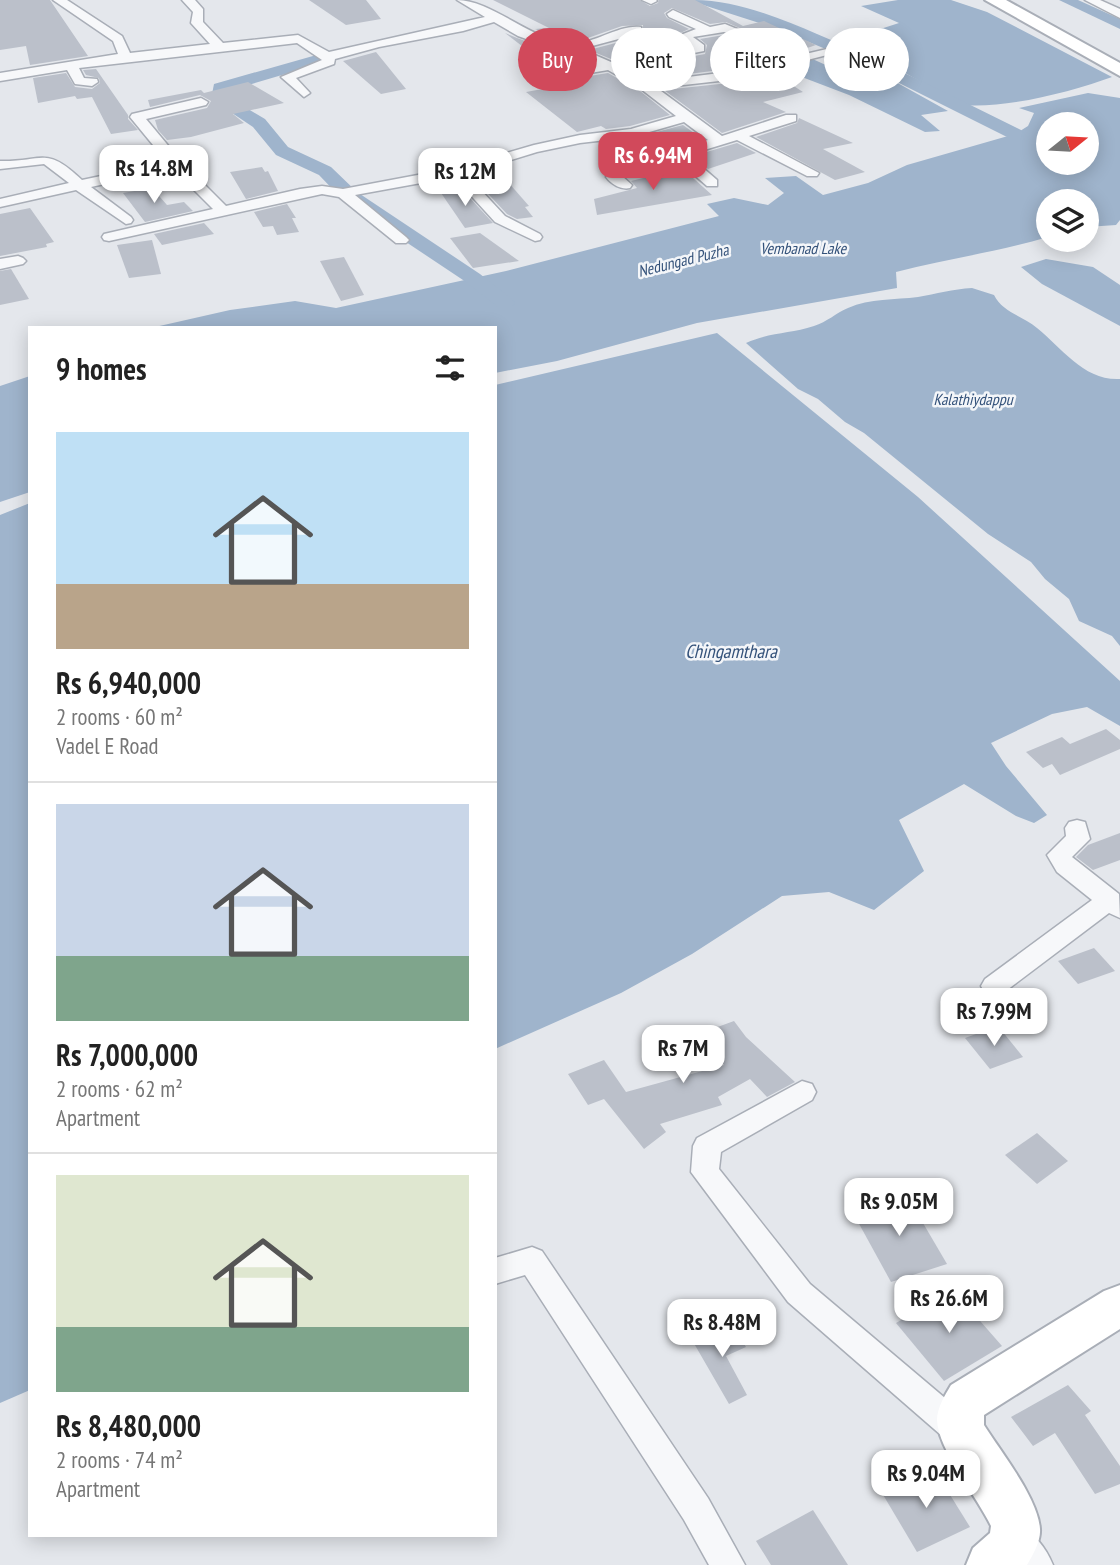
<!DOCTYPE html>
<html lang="en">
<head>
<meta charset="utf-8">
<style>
  body { margin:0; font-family:"PT Sans Narrow",sans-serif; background:#f2f2f2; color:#222; height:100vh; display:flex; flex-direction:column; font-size:26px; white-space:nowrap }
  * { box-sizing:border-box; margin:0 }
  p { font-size:23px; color:#767676 }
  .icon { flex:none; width:38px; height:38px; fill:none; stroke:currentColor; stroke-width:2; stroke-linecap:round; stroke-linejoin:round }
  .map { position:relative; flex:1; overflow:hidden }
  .drawer { position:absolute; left:28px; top:326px; width:469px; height:1211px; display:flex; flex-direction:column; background:#fff; border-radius:0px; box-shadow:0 4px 18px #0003 }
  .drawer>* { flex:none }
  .banner { position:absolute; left:518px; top:28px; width:497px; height:63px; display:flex; gap:14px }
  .needle { width:46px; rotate:72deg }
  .tools { position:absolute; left:1036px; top:112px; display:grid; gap:14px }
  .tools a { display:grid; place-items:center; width:63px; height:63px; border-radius:50%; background:#fff; box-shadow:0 4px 18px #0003; font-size:35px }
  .price { position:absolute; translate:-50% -60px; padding:0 16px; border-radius:14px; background:#fff; color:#222; font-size:23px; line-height:46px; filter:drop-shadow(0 2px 4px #0008) }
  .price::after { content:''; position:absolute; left:50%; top:42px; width:21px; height:16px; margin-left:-10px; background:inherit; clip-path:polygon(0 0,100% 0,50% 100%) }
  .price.current { background:#d1495b; color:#fff }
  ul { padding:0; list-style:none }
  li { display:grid; align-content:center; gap:14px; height:371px; padding:0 28px }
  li+li { border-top:2px solid #e0e0e0 }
  li span { display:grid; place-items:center; height:217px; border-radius:0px; color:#555 }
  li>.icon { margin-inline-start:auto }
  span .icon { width:126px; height:126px; fill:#fffc; stroke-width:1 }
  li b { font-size:30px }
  h2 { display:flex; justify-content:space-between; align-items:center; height:84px; padding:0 28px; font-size:30px }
  .tag { padding:0 24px; border-radius:32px; background:#fff; box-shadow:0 4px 18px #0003; font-size:24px; line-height:63px }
  .tag.current { background:#d1495b; color:#fff }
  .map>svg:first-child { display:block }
</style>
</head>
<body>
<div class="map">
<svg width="1120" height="1565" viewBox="0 0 1120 1565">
  <rect width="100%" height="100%" fill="#e4e7ec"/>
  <g fill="#9fb4cc" fill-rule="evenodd">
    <path d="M898,0h53l36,12 125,65c-41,15 -107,32 -150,28l-96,-54 -26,-5 -3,-3 62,-20 -38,-17z"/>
    <path d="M1059,0h19l42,19v10z"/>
    <path d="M806,56l70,32 18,-7 54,30 -27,4 19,16 -15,1 -76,-37 -76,-29z"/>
    <path d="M1088,93l32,5v122l-4,5 -29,2v-26h-39v36c-50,15 -102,22 -152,35l1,16 -200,35 -140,38 -62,12v-46h-340l75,-17 65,-9 41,7 170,-37 213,-55 -12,-12 27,-6 34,7 16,-12 -19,-15 31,-2 27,19 45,-12 39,-18 108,-31 13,-8 6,-13 -15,-5zM1048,124h39v39h-39z"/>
    <path d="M1046,259l47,8 27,18v41l-78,-42 -21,-17z"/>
    <path d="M972,288l22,7c8,17 29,21 43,33 25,20 47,53 83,51v267l-8,-10 -33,-15 -10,-22 -24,-20 -14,-17 -43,-28 -124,-101 -19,-11 -27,-23 -20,-10 -52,-46c24,-11 44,-9 68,-17 13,-4 22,-13 34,-18 22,-10 47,-8 70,-11 18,-3 35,-8 54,-9z"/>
    <path d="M717,333l201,164 202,184v45l-33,-19 -35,7 -61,29 15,23 41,49 -13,8 -18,-7 -52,-32 -65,36 25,51 -50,39 -45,-18 -47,4 -90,58 -71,39 -126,56v-664z"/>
    <path d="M30,376v116l-30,10v-116z"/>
    <path d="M30,503v887l-30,13v-888z"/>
  </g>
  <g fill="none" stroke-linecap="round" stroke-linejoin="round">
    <g fill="#9fb4cc" fill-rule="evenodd">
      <path d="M694,0c42,0 85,18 123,34 70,29 137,63 204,96l3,4 -3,4h-12l-152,-76 -82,-34 -78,-25z"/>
      <path d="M320,54l8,5 -2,3 -98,29v6l37,22 23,28 43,20 26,25 123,82 32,25 3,4 -3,4h-14l-32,-25 -123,-82 -24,-25 -43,-20 -23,-28 -42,-28 3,-15z"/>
    </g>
  </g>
  <g fill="#bbc0ca">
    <path d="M0,0h50l38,56 -58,9 -4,-19 -26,4z"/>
    <path d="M309,0h57l15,19 -35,6z"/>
    <path d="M493,0h147l10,6 8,-3 1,-3h36l48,26 21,-5 52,24 -38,13 -50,11 -79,10 -19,-11 75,-14 2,-9 -7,-6 24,-4 18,5 9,-7 -25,-11 -16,2 -38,-16 -8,5 3,5 22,11 -13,6 8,10 -73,14 -22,-9 53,-14 1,-11 -21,1 -37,13 -18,1 -32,-11 14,-1z"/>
    <path d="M505,33l12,5 70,25 -34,7z"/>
    <path d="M376,52l30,37 -25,5 -38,-33z"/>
    <path d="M96,69l32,46v4l10,11 -27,4 -19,-37 -15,2 -2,-3 -37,7 -5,-25 33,-5 9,14 17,2 8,-6 -1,-5 -13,-3 -3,-5z"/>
    <path d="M772,72l31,20 -40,10 23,10 -64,21 -58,-43 65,-7z"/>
    <path d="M608,73l32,18 30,24 -40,11 -24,3 -5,-3 -24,6 -51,-40 44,-8 -5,-4z"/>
    <path d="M248,82l36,21 -51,11 11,9 -53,14 -24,3 -9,-10 -3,-10 52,-12 4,-7 -11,-6 -50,12 -2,-7 53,-10 3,3z"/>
    <path d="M799,118l54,25 -30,6 42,23 -30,8 -79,-43 41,-14z"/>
    <path d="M683,125l19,14 -49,16 -27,-15z"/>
    <path d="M737,143l19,10 -48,16 -15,-13z"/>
    <path d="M675,162l37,33 -115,20 -3,-16 43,-11 -6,-7 49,-12 -10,-5z"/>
    <path d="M262,167l3,5 3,-1 10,20 -32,8 -16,-27z"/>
    <path d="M502,175l27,31 -4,1 8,10 -16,2 -10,-5 -31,-33z"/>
    <path d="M458,185l35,38 -28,5 -26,-38z"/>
    <path d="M152,188l15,17 17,-3 9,9 -48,11 -22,-29z"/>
    <path d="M287,204l9,14h-4l7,14 -22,3 -4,-9 -10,1 -9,-15z"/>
    <path d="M30,208l24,34 -8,2 1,3 -47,9v-42z"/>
    <path d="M204,223l10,11 -52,11 -8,-11z"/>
    <path d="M480,233l39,28 -46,7 -23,-30z"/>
    <path d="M152,240l9,34 -32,4 -12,-33z"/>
    <path d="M344,257l20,38 -23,6 -21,-40z"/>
    <path d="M11,269l18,30 -29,6v-34z"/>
    <path d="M1106,729l14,11v9l-60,26 -8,-11 -9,4 -17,-16 36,-15 8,7z"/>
    <path d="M1120,833v27l-27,10 -17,-13 12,-12z"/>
    <path d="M1094,948l21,23 -37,13 -20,-23z"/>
    <path d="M734,1021l12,16 49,45 -28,15 -17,-18 -32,18 4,8 -62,19 6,8 -22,17 -40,-50 -16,6 -20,-31 36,-14 22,32 98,-27 -23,-32z"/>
    <path d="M998,1026l25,31 -33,12 -25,-31z"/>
    <path d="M1037,1133l31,28 -31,23 -32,-29z"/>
    <path d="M906,1194l41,70 -56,18 -39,-71z"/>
    <path d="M953,1290l49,56 -58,35 -48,-58z"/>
    <path d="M731,1322l15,25 -20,9 21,39 -18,9 -37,-64z"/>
    <path d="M1068,1385l23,26 -6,4 35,51v18l-25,10 -40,-61 -22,13 -22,-29z"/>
    <path d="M934,1469l36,58 -53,25 -35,-59z"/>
    <path d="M813,1510l35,55h-77l-15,-24z"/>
  </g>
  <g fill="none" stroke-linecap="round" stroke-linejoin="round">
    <defs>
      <g id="street">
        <path d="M53,0h14l55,36 8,17 80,-9 -19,-21 2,-11 -11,-12h13l8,9v13l20,21 75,-8 31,17 156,-35 -28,-17c34,0 71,38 110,43 24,4 50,-19 74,-16v6l-60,16 30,13 79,-16 -12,-10 18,-7 -27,-12 -2,-3 6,-4 37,17 15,-3 24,10 -6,4 -19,-6 -31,5 11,8v6l-81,16 25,15 80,-10 99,-23v6l-99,25 -71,8 65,48 64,-21h10v6l-47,15 70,37 -2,3h-10l-70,-36 -49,15 29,25v6h-10l-31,-27 -54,17 10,9 -2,3c-9,2 -19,-4 -24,-11l6,-7 96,-30 -24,-18 -52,15 -52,6 -43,9 -71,22 39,42 35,18 2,3 -2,3 -5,1 -40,-19 -41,-45 -99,18 51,42 3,3 -3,3h-10l-57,-46 -17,-3 -213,47 -5,-1 -2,-3 2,-3 109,-25 -40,-40 -82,18 40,30 2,3 -2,3 -5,1 -50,-34 -76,17v-8l69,-16 -25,-19 -44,5v-8c44,1 45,-16 82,19l85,-18 -37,-45 2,-3 69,-16 7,4 -2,3 -60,14 35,42 45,45 74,-17 22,-3 21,3 112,-21 79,-23 46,-10 51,-6 45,-13 -35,-27 -33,-19 -77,13v-6l66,-13 -79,-28 -24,-14 -31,9 -84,16 -44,12 -1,5 -38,14 14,15 -6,4 -23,-20 41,-17 -25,-17 -218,25 5,10 13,1 1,3 -6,4 -17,-2 -8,-14 -67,11v-8l118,-19 -5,-13z"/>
        <path d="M642,0h14l1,1 -6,3z"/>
        <path d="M1085,0h15l20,9v9z"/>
        <path d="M18,256l5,2 3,3 -3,3 -23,5v-10z"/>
        <path d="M1077,820l8,2 5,17 -18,18 47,37 1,24 -11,-5 -106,80 -9,3 -9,-3 -4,-7 4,-7 107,-79 -35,-28 -10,-17 19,-19 -1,-8 4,-6z"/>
        <path d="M802,1081l10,3 4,8 -4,8 -91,52 -2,17 91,115 161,136 5,11 -5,11 -11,4 -11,-4 -161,-140 -97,-130 2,-26 4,-8z"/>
        <path d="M532,1247l10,4 166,247 37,67h-36l-25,-45 -159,-245 -30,9v-26z"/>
        <path d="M1016,1524c18,8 30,24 37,41h-39l-15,-24 5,-12z"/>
      </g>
      <g id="secondary">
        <path d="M985,0h21l114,63v13z"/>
        <path d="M1120,1285v44l-136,86v10c17,27 54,73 56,104 1,12 -7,26 -13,36h-61l7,-17 17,-15 1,-7c-13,-28 -53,-76 -54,-106 0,-12 8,-25 14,-35l153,-94z"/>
      </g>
    </defs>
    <use href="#street" stroke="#a9aeb7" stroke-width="3"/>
    <use href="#secondary" stroke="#a9aeb7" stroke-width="4"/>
    <use href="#street" fill="#f7f8fa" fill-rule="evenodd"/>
    <use href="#secondary" fill="#fff" fill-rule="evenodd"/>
  </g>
  <g text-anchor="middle" stroke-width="5" stroke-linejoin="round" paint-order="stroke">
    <g font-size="16" font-style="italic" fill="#34527a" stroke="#f4f6f9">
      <text x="803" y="254">Vembanad Lake</text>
      <text transform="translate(683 260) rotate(-14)" y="6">Nedungad Puzha</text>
      <text x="973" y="405">Kalathiydappu</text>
    </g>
    <g font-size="19" font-style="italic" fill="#34527a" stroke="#f4f6f9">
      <text x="731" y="658">Chingamthara</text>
    </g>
  </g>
</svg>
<div class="tools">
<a><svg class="needle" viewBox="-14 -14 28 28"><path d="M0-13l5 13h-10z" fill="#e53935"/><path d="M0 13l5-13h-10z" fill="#767676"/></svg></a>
<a><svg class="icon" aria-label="layers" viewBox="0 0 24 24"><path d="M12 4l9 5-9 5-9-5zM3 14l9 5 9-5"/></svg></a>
</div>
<b class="price current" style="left:653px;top:192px">Rs 6.94M</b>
<b class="price" style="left:154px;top:205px">Rs 14.8M</b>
<b class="price" style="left:465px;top:208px">Rs 12M</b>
<b class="price" style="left:994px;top:1048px">Rs 7.99M</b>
<b class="price" style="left:683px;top:1085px">Rs 7M</b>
<b class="price" style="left:899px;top:1238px">Rs 9.05M</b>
<b class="price" style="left:949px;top:1335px">Rs 26.6M</b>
<b class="price" style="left:722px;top:1359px">Rs 8.48M</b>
<b class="price" style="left:926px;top:1510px">Rs 9.04M</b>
<div class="banner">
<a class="tag current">Buy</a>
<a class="tag">Rent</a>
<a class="tag">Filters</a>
<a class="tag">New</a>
</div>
<section class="drawer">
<h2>9 homes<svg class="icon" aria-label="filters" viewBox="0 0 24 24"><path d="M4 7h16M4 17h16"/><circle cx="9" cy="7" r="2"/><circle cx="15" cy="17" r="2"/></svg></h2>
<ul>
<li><span style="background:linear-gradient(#bfe0f5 70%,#b9a48a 0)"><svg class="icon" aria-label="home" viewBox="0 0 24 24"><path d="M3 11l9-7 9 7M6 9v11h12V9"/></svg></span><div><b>Rs 6,940,000</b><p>2 rooms · 60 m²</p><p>Vadel E Road</p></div></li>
<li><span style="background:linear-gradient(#c9d6e8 70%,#7fa58c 0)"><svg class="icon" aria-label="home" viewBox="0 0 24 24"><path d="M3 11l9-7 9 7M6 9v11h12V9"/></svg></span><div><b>Rs 7,000,000</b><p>2 rooms · 62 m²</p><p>Apartment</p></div></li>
<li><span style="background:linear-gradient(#dfe7d0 70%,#7fa58c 0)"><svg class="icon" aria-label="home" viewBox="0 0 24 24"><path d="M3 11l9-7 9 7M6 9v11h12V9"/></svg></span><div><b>Rs 8,480,000</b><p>2 rooms · 74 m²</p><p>Apartment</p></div></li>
</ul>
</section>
</div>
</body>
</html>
